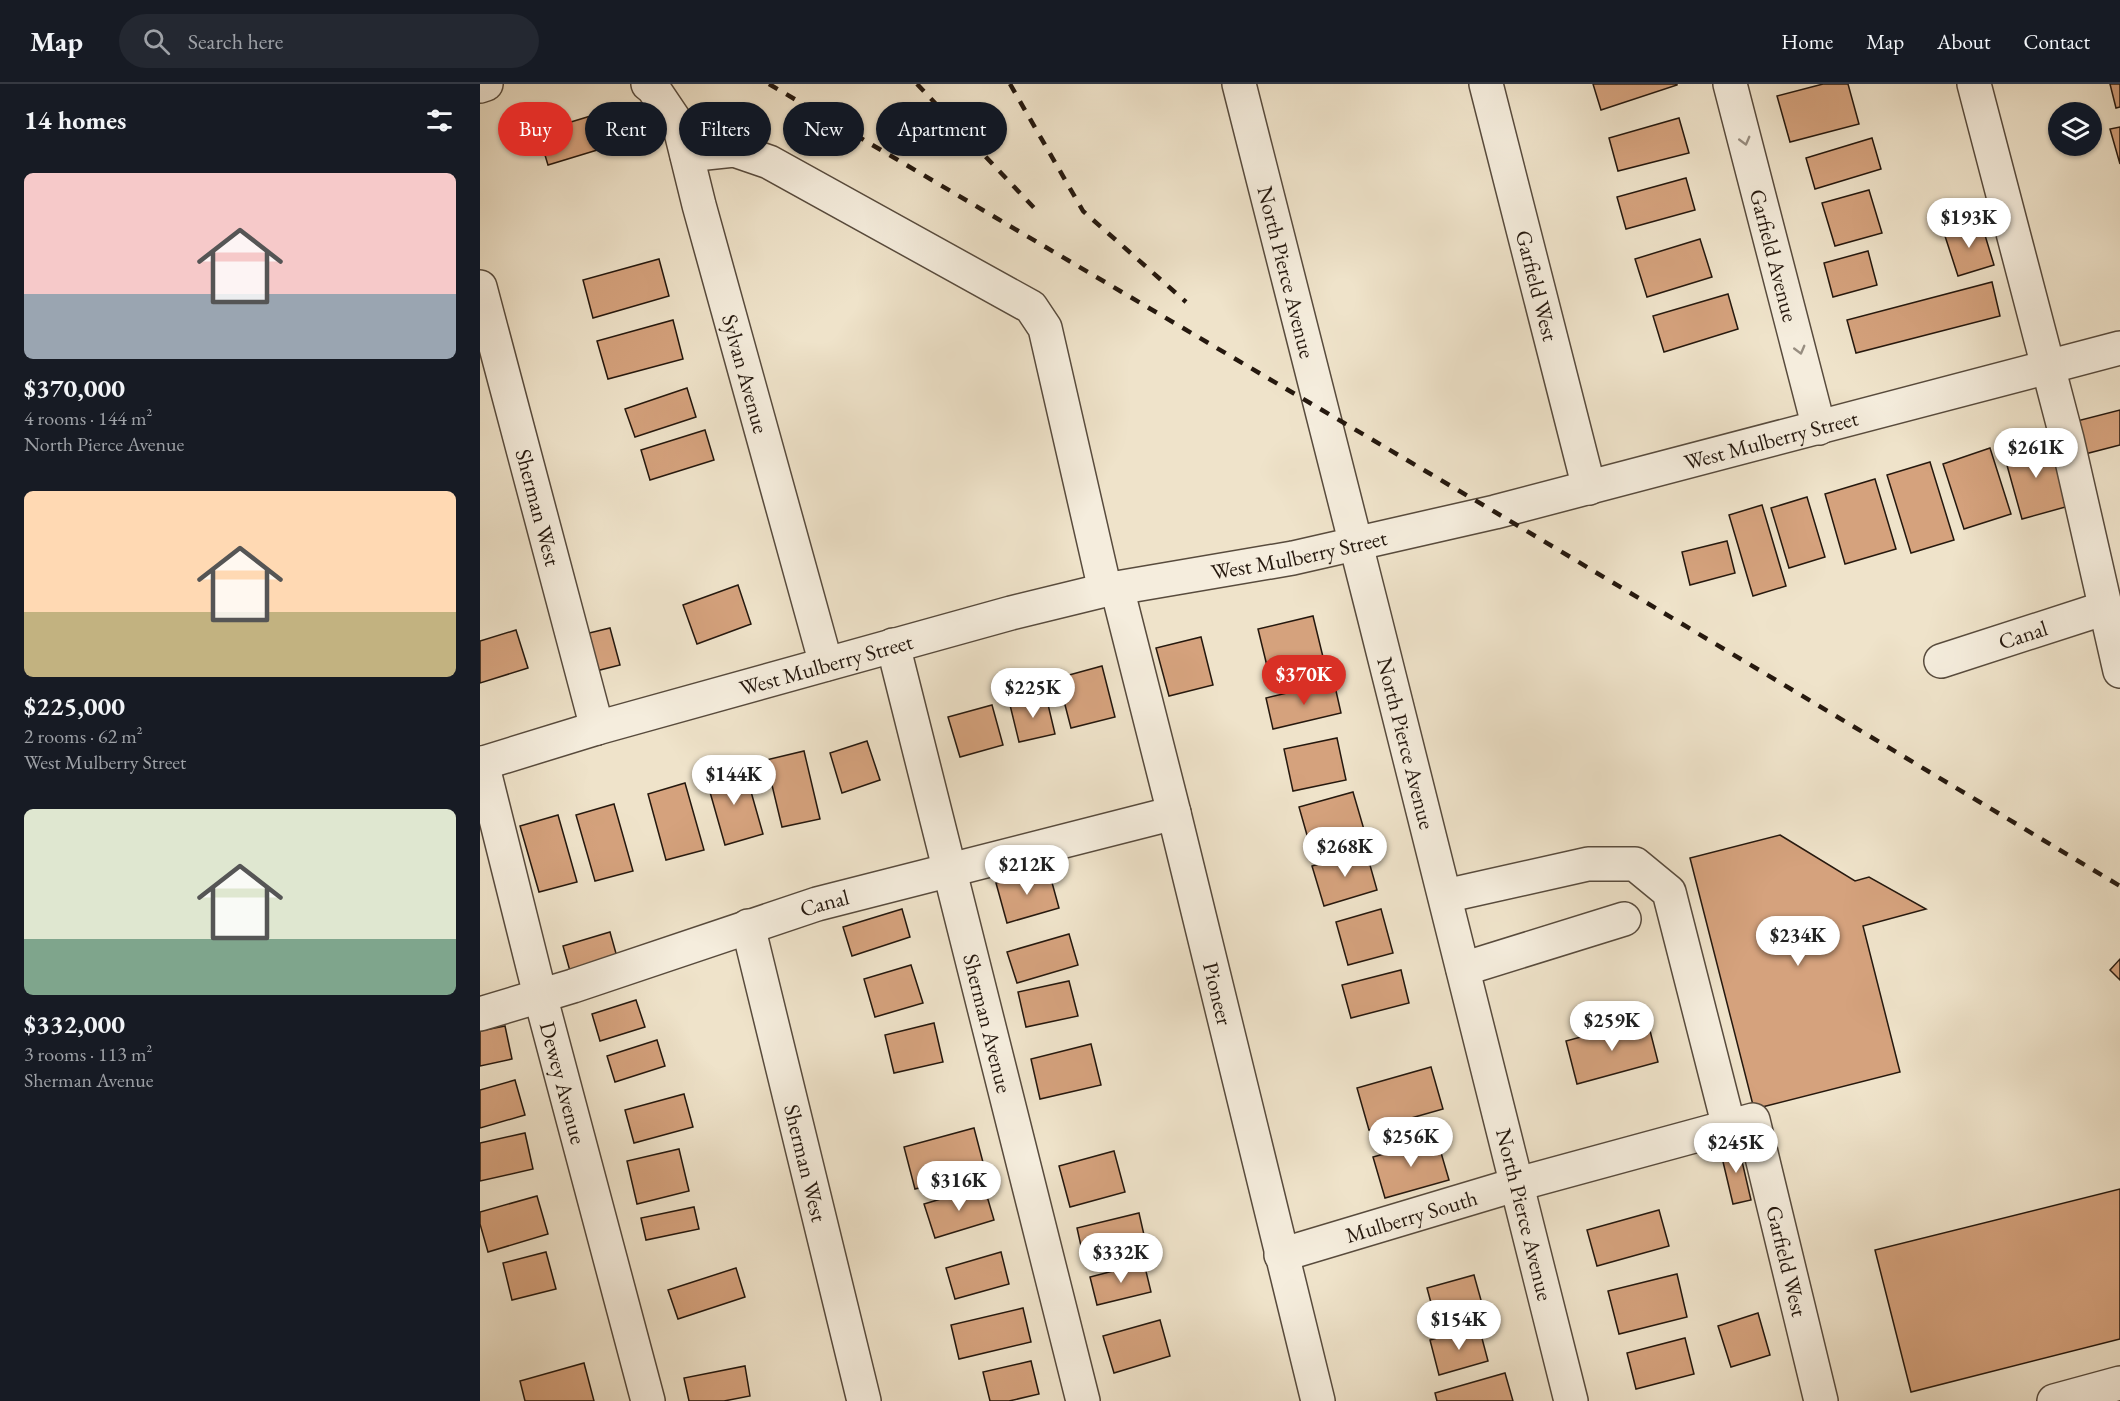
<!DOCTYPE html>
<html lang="en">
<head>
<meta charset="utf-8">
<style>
  body { margin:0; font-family:"EB Garamond",serif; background:#242831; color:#f1f3f6; height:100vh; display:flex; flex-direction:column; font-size:22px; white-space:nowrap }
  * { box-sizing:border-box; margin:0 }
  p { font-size:20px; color:#9ea1a6 }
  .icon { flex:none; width:33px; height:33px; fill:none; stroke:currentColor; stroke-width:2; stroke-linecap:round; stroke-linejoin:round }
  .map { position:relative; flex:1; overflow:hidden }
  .details { display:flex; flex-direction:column; background:#171b24; width:480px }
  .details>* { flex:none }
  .guide { position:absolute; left:18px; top:18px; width:570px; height:54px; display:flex; gap:12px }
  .controls { position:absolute; left:1568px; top:18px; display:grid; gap:12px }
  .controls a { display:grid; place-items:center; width:54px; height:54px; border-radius:50%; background:#171b24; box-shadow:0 2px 4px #0004; font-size:30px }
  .price { position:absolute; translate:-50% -51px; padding:0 14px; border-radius:21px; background:#fff; color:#222; font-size:20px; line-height:39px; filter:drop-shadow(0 2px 3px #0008) }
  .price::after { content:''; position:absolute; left:50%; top:36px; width:18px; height:14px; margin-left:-9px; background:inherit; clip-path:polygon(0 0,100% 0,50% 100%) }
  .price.on { background:#d93025; color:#fff }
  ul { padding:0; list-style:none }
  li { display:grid; align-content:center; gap:12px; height:318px; padding:0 24px }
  li span { display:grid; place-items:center; height:186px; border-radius:9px; color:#555 }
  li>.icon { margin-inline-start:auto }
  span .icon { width:108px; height:108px; fill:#fffc; stroke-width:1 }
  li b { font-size:26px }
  h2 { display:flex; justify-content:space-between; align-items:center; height:72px; padding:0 24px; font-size:26px }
  .tag { padding:0 21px; border-radius:27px; background:#171b24; box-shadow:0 2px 4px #0004; font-size:21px; line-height:54px }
  .tag.on { background:#d93025; color:#fff }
  header { display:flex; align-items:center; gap:36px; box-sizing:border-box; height:84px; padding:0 30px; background:#171b24; border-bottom:2px solid #363941 }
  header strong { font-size:28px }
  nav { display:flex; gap:33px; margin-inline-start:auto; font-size:21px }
  .search { width:420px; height:54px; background:#242831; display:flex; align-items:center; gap:15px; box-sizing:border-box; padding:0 21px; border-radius:33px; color:#9ea1a6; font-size:22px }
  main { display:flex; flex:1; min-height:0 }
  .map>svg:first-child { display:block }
</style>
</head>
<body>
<header>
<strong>Map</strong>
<div class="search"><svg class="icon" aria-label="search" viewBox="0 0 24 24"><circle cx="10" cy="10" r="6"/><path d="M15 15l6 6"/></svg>Search here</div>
<nav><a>Home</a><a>Map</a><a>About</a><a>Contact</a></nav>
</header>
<main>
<section class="details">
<h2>14 homes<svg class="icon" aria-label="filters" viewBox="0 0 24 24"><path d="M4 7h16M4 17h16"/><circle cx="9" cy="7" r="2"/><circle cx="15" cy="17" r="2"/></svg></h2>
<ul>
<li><span style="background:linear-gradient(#f6c9c9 65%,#9aa5b1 0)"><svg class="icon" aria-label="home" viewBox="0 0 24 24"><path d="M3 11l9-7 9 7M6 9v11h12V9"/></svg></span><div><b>$370,000</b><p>4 rooms · 144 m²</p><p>North Pierce Avenue</p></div></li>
<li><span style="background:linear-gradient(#ffd9b3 65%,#c2b280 0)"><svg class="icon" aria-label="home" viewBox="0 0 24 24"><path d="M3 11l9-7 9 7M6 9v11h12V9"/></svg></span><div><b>$225,000</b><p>2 rooms · 62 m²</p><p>West Mulberry Street</p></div></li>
<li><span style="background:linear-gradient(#dfe7d0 70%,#7fa58c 0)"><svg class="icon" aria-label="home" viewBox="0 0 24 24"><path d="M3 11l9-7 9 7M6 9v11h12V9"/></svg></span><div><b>$332,000</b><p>3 rooms · 113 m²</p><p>Sherman Avenue</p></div></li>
</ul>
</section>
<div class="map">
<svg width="1640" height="1317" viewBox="0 0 1640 1317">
  <rect width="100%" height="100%" fill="#efe3ca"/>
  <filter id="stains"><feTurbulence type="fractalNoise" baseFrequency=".00333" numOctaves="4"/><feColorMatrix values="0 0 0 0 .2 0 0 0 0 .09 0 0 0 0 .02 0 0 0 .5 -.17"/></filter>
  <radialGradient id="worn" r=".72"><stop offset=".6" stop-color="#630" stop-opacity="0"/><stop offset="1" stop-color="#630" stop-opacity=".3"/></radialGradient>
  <g fill="#d5a27d" stroke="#25180e" stroke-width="1.5">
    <path d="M1113,0h84v1l-76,25z"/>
    <path d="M1343,0h25l11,40 -69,18 -13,-46z"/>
    <path d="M1630,0h10v23l-4,1z"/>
    <path d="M127,27l10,33 -69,21 -10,-33z"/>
    <path d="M1199,34l10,35 -71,18 -9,-33z"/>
    <path d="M1640,43v37l-10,-35z"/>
    <path d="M1392,54l9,31 -66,20 -9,-31z"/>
    <path d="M1206,94l9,32 -69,19 -9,-32z"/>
    <path d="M1389,106l13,43 -47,13 -13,-43z"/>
    <path d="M1501,138l13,43 -36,11 -14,-43z"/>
    <path d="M1220,155l12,38 -65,20 -12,-38z"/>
    <path d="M1388,167l9,34 -44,12 -9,-34z"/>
    <path d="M179,175l10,37 -76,22 -10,-38z"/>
    <path d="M1512,198l8,34 -144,37 -9,-33z"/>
    <path d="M1248,210l10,35 -74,23 -11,-36z"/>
    <path d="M193,236l10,39 -75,20 -11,-38z"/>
    <path d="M207,304l9,29 -61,20 -10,-28z"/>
    <path d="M1640,326v35l-35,9 -8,-33z"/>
    <path d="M225,346l9,30 -64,20 -9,-30z"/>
    <path d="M1568,354l21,68 -47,13 -19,-68z"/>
    <path d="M1510,364l21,66 -47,15 -21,-65z"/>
    <path d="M1450,378l24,78 -43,13 -24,-78z"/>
    <path d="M1395,395l21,70 -51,15 -20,-70z"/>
    <path d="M1327,413l18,60 -36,11 -18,-60z"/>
    <path d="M1282,421l24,81 -33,10 -24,-81z"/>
    <path d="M1247,457l8,32 -45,12 -8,-33z"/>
    <path d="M258,501l13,39 -54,20 -14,-39z"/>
    <path d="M833,532l10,41 -55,13 -10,-41z"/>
    <path d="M130,544l10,37 -24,6 -11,-37z"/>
    <path d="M36,546l12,38 -48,15v-42z"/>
    <path d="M721,553l12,48 -44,11 -13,-48z"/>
    <path d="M622,582l13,51 -44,11 -13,-50z"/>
    <path d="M854,598l7,31 -68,16 -7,-31z"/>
    <path d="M566,612l9,38 -36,8 -9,-37z"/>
    <path d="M512,621l11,40 -43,12 -12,-40z"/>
    <path d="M857,654l9,42 -53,11 -9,-42z"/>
    <path d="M387,657l13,39 -38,13 -12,-40z"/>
    <path d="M324,667l16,68 -38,8 -16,-67z"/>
    <path d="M264,683l19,67 -38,11 -19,-67z"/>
    <path d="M205,699l19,67 -38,10 -18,-66z"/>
    <path d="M873,708l12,41 -54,16 -12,-42z"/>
    <path d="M134,720l19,67 -38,10 -19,-66z"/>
    <path d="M78,731l19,67 -38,10 -19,-66z"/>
    <path d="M1300,751l75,46 14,-4 57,32 -63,17 37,146 -146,37 -64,-251z"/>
    <path d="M886,767l11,39 -53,16 -12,-40z"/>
    <path d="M568,784l11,40 -52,15 -11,-40z"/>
    <path d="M422,825l8,28 -58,19 -9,-29z"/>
    <path d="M901,825l12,44 -45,12 -12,-43z"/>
    <path d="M130,848l7,25 -47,14 -7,-25z"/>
    <path d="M589,850l9,31 -61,18 -10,-31z"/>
    <path d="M1640,875v21l-10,-10z"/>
    <path d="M431,881l12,38 -48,14 -11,-38z"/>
    <path d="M921,886l8,33 -58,15 -9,-33z"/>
    <path d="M589,897l9,35 -52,11 -8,-35z"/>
    <path d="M156,916l9,27 -45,14 -8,-27z"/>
    <path d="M1167,935l11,43 -81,22 -11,-43z"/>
    <path d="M454,939l9,39 -49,11 -9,-38z"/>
    <path d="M25,942l7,33 -32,7v-35z"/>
    <path d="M177,956l8,26 -50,16 -8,-26z"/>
    <path d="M611,960l10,41 -61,14 -9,-40z"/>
    <path d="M951,983l12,42 -74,21 -12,-42z"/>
    <path d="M35,996l10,35 -45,13v-38z"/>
    <path d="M204,1010l9,33 -59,16 -9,-33z"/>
    <path d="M494,1044l11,42 -70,19 -11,-42z"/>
    <path d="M45,1049l8,36 -53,12v-38z"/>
    <path d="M957,1055l12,41 -64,18 -12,-41z"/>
    <path d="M1258,1060l13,56 -18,4 -13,-55z"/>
    <path d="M199,1065l10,42 -52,13 -10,-43z"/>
    <path d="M634,1067l11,41 -55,15 -11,-41z"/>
    <path d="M504,1102l10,34 -59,18 -11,-34z"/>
    <path d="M1640,1105v150l-209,53 -36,-142z"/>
    <path d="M57,1112l11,38 -60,18 -8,-28v-12z"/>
    <path d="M214,1123l5,22 -53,11 -5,-22z"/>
    <path d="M1179,1126l10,36 -72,20 -10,-36z"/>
    <path d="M659,1129l8,35 -62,16 -8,-36z"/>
    <path d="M66,1168l10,37 -44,11 -9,-37z"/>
    <path d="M521,1168l8,32 -54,15 -9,-31z"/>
    <path d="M664,1179l7,29 -54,13 -7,-28z"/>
    <path d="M256,1184l9,29 -67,22 -10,-29z"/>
    <path d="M1197,1190l10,43 -68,17 -11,-43z"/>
    <path d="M994,1191l10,36 -47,14 -10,-37z"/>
    <path d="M543,1224l8,34 -72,17 -8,-34z"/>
    <path d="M1278,1229l12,42 -39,12 -13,-41z"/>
    <path d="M680,1236l10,36 -56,17 -11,-37z"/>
    <path d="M999,1243l9,34 -49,14 -9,-35z"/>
    <path d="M1205,1254l9,36 -58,15 -9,-36z"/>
    <path d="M551,1277l8,33 -30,7h-19l-7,-29z"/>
    <path d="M104,1279l10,38h-69l-5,-20z"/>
    <path d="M265,1282l5,30 -26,5h-35l-5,-23z"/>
    <path d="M1025,1289l8,28h-76l-2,-8z"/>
  </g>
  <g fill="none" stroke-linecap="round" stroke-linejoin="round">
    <defs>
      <g id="minor">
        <path id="s1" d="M168,0l5,4 27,40 19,77 127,459"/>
        <path id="s2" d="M759,0c111,439 224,877 332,1317"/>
        <path id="s3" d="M1006,0l103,404"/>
        <path id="s4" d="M1250,0l89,344"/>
        <path d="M1494,0l93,355 53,232"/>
        <path d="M0,2l6,-2"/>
        <path d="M207,71l47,-5 35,12 262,145 14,21 60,262"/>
        <path id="s5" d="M0,203l117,441"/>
        <path id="s6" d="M637,504l57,225 144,588"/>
        <path id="s7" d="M413,561l190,756"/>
        <path id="s8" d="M1461,577l164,-53"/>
        <path id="s9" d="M2,679l58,232 108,406"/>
        <path id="s10" d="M0,680l117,-36 414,-115 94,-23 188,-32 202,-46 625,-164"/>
        <path d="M965,812l143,-32h47l34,28 60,235"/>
        <path id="s11" d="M268,842l116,475"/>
        <path d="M983,885l161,-50"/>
        <path id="s12" d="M0,930l93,-28 244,-82 357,-91"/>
        <path id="s13" d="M801,1171l237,-71 235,-64 68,281"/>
        <path d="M1574,1317l66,-18"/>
      </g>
    </defs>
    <use href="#minor" stroke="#584b3d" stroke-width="36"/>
    <use href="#minor" stroke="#f5eddd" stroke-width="33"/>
    <g stroke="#25180e" stroke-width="4.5" stroke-dasharray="10 10" stroke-linecap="butt">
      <path d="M289,0l726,428 625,374"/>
      <path d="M437,0l120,127"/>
      <path d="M530,0l73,127 103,91"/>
    </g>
  </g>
  <defs><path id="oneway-chevron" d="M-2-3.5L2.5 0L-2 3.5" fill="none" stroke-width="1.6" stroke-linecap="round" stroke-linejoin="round" transform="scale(1.5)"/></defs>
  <g stroke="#978d80">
    <use href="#oneway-chevron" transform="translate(1265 57) rotate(75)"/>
    <use href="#oneway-chevron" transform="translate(1320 266) rotate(75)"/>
  </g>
  <g text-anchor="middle" stroke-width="4.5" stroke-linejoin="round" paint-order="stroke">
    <g font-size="22" fill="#25180e" stroke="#f5eddd">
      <text dy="8" stroke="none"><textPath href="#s4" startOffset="177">Garfield Avenue</textPath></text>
      <text dy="8" stroke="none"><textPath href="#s2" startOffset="194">North Pierce Avenue</textPath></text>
      <text dy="8" stroke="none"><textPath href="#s3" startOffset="208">Garfield West</textPath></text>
      <text dy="8" stroke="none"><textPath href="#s1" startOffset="309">Sylvan Avenue</textPath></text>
      <text dy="8" stroke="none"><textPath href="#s10" startOffset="1332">West Mulberry Street</textPath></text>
      <text dy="8" stroke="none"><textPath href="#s5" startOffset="228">Sherman West</textPath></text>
      <text dy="8" stroke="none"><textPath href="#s10" startOffset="846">West Mulberry Street</textPath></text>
      <text dy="8" stroke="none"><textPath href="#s8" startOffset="86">Canal</textPath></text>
      <text dy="8" stroke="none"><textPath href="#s10" startOffset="360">West Mulberry Street</textPath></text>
      <text dy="8" stroke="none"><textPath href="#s2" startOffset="680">North Pierce Avenue</textPath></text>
      <text dy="8" stroke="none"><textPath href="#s12" startOffset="362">Canal</textPath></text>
      <text dy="8" stroke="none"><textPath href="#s6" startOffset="418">Pioneer</textPath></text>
      <text dy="8" stroke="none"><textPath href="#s7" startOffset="390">Sherman Avenue</textPath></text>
      <text dy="8" stroke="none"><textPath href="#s9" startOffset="330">Dewey Avenue</textPath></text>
      <text dy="8" stroke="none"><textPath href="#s11" startOffset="244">Sherman West</textPath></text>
      <text dy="8" stroke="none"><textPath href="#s2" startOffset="1166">North Pierce Avenue</textPath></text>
      <text dy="8" stroke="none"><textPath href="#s13" startOffset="136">Mulberry South</textPath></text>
      <text dy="8" stroke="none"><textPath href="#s13" startOffset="636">Garfield West</textPath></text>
    </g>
  </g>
  <rect width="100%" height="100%" filter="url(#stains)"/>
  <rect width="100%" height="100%" fill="url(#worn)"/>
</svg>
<div class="controls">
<a><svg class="icon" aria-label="layers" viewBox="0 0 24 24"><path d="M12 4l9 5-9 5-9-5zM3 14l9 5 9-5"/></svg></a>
</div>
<b class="price" style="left:1489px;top:165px">$193K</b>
<b class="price" style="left:1556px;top:395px">$261K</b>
<b class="price on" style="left:824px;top:622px">$370K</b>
<b class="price" style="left:553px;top:635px">$225K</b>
<b class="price" style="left:254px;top:722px">$144K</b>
<b class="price" style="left:865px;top:794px">$268K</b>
<b class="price" style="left:547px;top:812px">$212K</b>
<b class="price" style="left:1318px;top:883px">$234K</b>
<b class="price" style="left:1132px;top:968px">$259K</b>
<b class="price" style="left:931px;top:1084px">$256K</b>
<b class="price" style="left:1256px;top:1090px">$245K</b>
<b class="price" style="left:479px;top:1128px">$316K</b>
<b class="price" style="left:641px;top:1200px">$332K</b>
<b class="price" style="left:979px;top:1267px">$154K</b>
<div class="guide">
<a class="tag on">Buy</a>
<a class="tag">Rent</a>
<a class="tag">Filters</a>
<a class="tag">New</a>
<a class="tag">Apartment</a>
</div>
</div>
</main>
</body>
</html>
